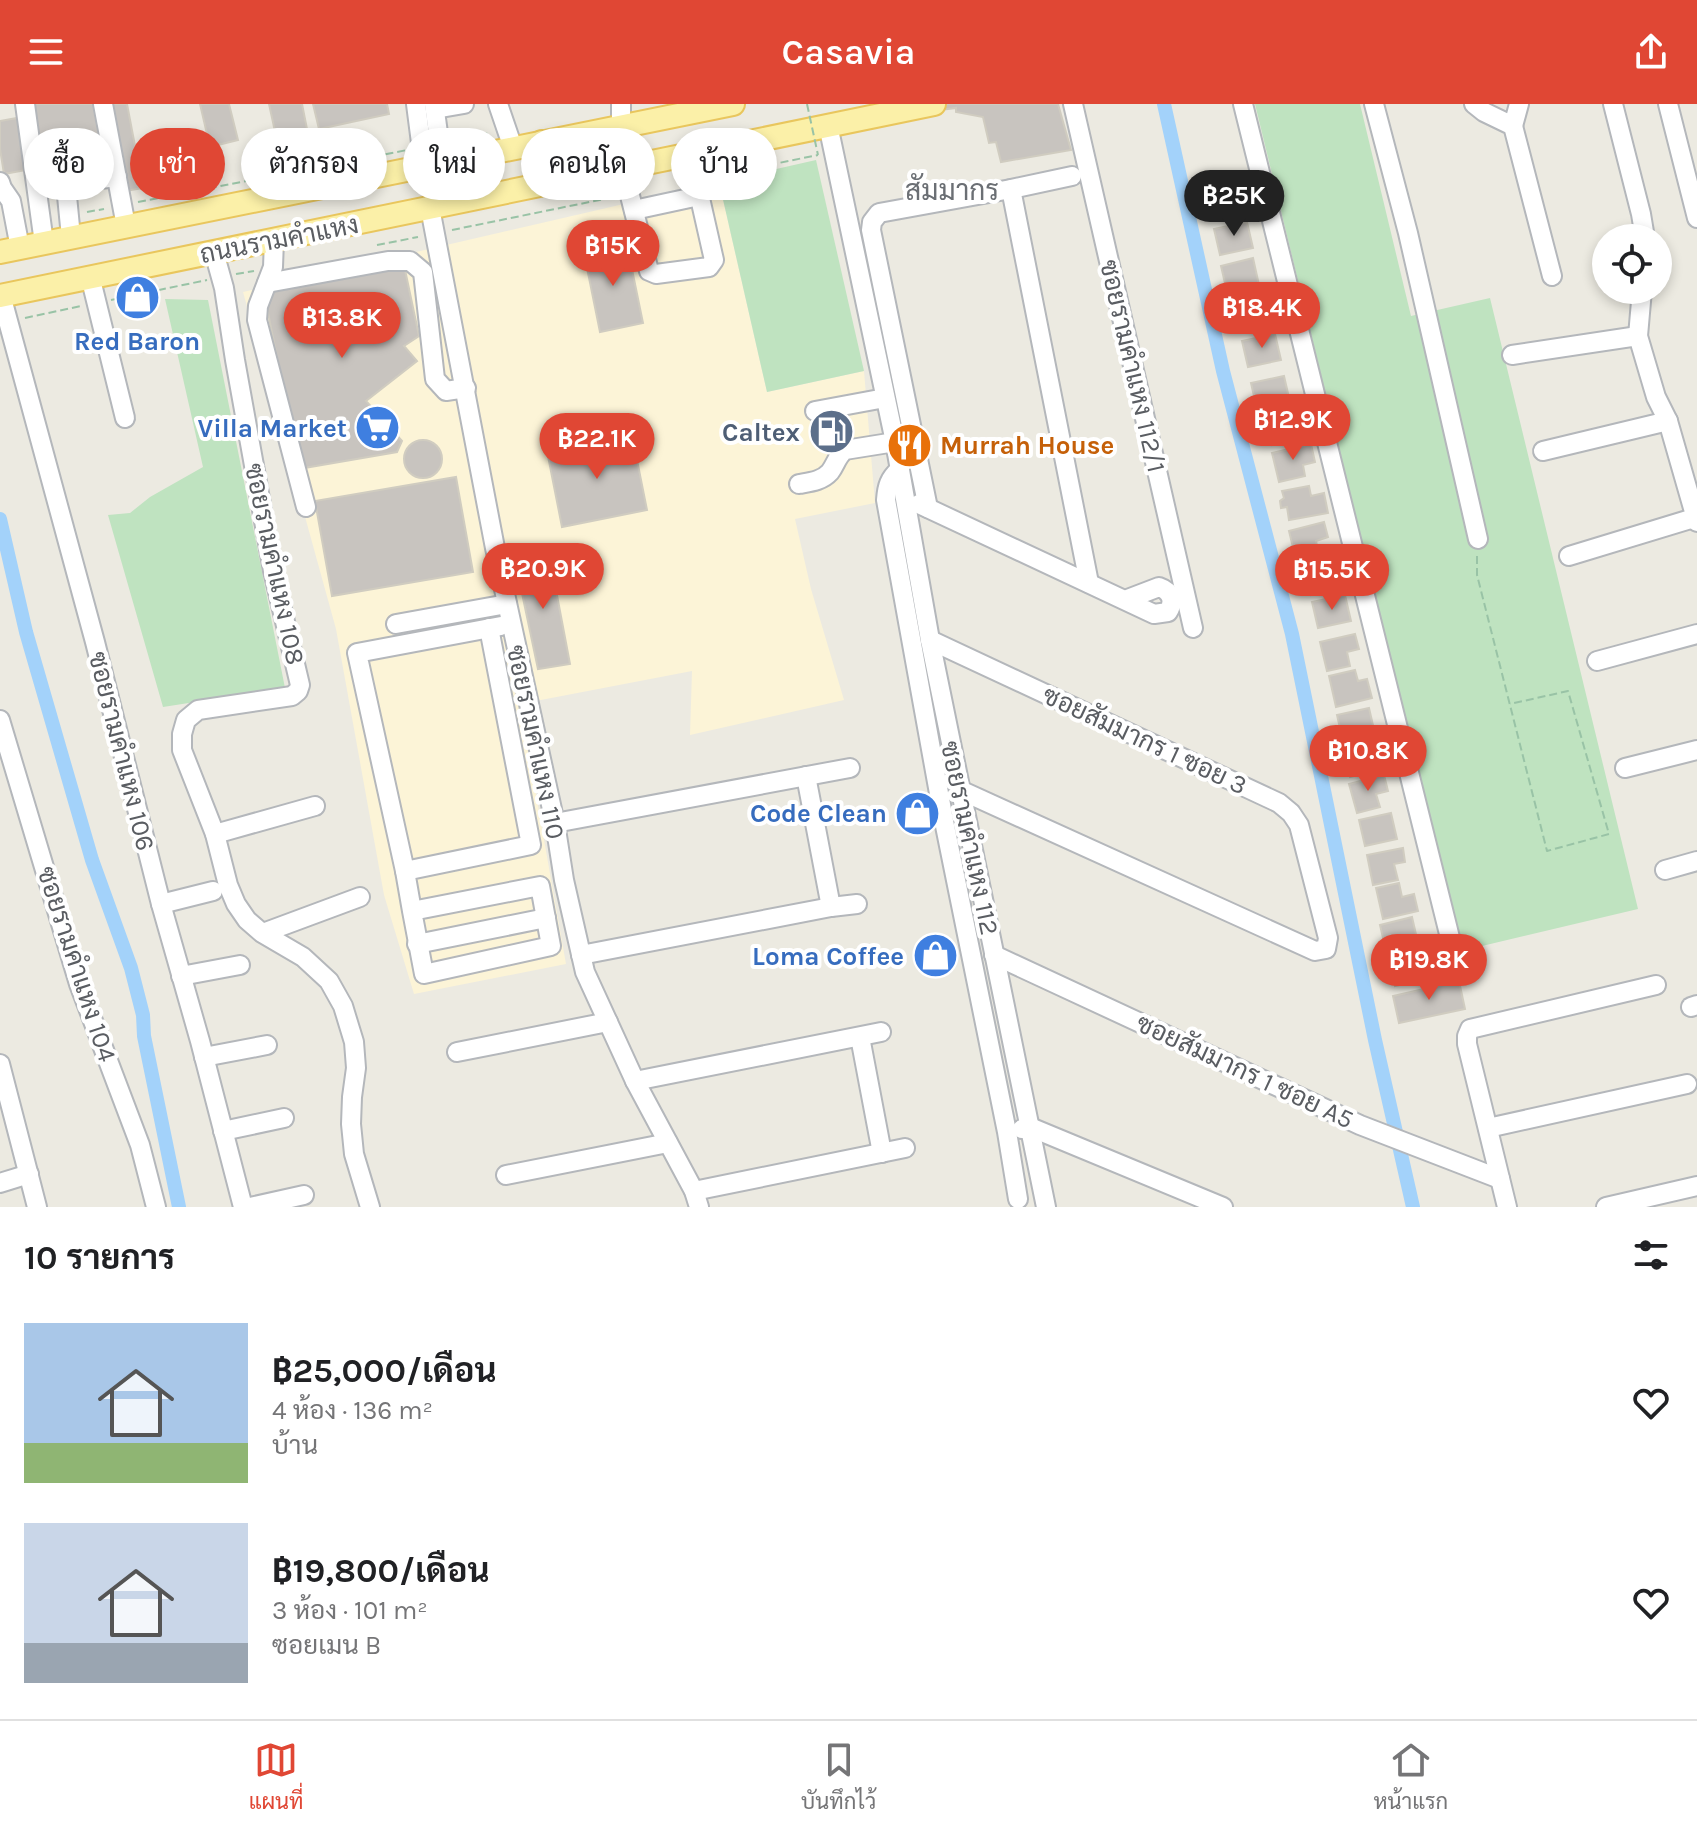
<!DOCTYPE html>
<html lang="th">
<head>
<meta charset="utf-8">
<style>
  body { margin:0; font-family:Karla,Sarabun,sans-serif; background:#f6f6f6; color:#202124; height:100vh; display:flex; flex-direction:column; font-size:30px; white-space:nowrap }
  * { box-sizing:border-box; margin:0 }
  p { font-size:26px; color:#757577 }
  .icon { flex:none; width:44px; height:44px; fill:none; stroke:currentColor; stroke-width:2; stroke-linecap:round; stroke-linejoin:round }
  .map { position:relative; height:1103px; overflow:hidden }
  .details { display:flex; flex-direction:column; background:#fff; flex:1 }
  .details>* { flex:none }
  .banner { position:absolute; left:24px; top:24px; width:800px; height:72px; display:flex; gap:16px }
  .fabs { position:absolute; left:1592px; top:120px; display:grid; gap:16px }
  .fabs a { display:grid; place-items:center; width:80px; height:80px; border-radius:50%; background:#fff; box-shadow:0 4px 12px #0003; font-size:40px }
  .price { position:absolute; translate:-50% -68px; padding:0 18px; border-radius:28px; background:#e04734; color:#fff; font-size:26px; line-height:52px; filter:drop-shadow(0 2px 4px #0008) }
  .price::after { content:''; position:absolute; left:50%; top:48px; width:24px; height:18px; margin-left:-12px; background:inherit; clip-path:polygon(0 0,100% 0,50% 100%) }
  .price.on { background:#222; color:#fff }
  ul { padding:0; list-style:none }
  li { display:flex; align-items:center; gap:24px; height:200px; padding:0 24px }
  li span { display:grid; place-items:center; flex:none; width:224px; height:160px; border-radius:0px; color:#555 }
  li>.icon { margin-inline-start:auto }
  span .icon { width:96px; height:96px; fill:#fffc; stroke-width:1 }
  li b { font-size:34px }
  h2 { display:flex; justify-content:space-between; align-items:center; height:96px; padding:0 24px; font-size:34px }
  .tag { padding:0 28px; border-radius:36px; background:#fff; box-shadow:0 4px 12px #0003; font-size:28px; line-height:72px }
  .tag.on { background:#e04734; color:#fff }
  header { display:flex; justify-content:space-between; align-items:center; height:104px; padding:0 24px; background:#e04734; color:#fff; font-size:36px; font-weight:600 }
  .menu { display:flex; justify-content:space-around; align-items:center; height:112px; border-top:2px solid #e0e0e0; background:#fff; font-size:22px; color:#757577 }
  .menu a { display:grid; justify-items:center; gap:4px }
  .menu .on { color:#e04734 }
  .map>svg:first-child { display:block }
</style>
</head>
<body>
<header><svg class="icon" aria-label="menu" viewBox="0 0 24 24"><path d="M4 6h16M4 12h16M4 18h16"/></svg>Casavia<svg class="icon" aria-label="share" viewBox="0 0 24 24"><path d="M12 15V3M7 8l5-5 5 5M5 13v7h14v-7"/></svg></header>
<div class="map">
<svg width="1697" height="1103" viewBox="0 0 1697 1103">
  <rect width="100%" height="100%" fill="#eceae1"/>
  <path fill="#fcf4d7" d="M719,78l48,210 97,-21 11,132 -80,16 16,70 33,111 -154,35 2,-64 -172,33 46,260 -152,30 -30,-99 -48,-266 -93,-337z"/>
  <g fill="#bfe3c0">
    <path d="M1255,0h105l51,212 79,-18 148,611 -177,42z"/>
    <path d="M816,56l48,211 -97,21 -48,-210z"/>
    <path d="M165,195l43,1 77,388 -122,19 -55,-192 22,-2 20,-16 53,-30z"/>
  </g>
  <g fill="none" stroke-linecap="round" stroke-linejoin="round">
    <g stroke="#a3d2fa" stroke-width="14">
      <path d="M1164,0l59,267 69,263 83,406 38,167"/>
      <path d="M0,415l26,113 66,228 39,108 12,47 1,21 35,171"/>
    </g>
  </g>
  <g fill="#c8c4bf" stroke="#d0ccc0" stroke-width="2">
    <path d="M30,0h63l12,67 -63,10z"/>
    <path d="M109,0h18l16,84 -18,3z"/>
    <path d="M200,0h29l9,36 -28,7z"/>
    <path d="M269,0h33l5,25 -31,7z"/>
    <path d="M313,0h74l2,10 -70,15z"/>
    <path d="M940,0h118l13,46 -70,12 -5,-20 -7,1 -6,-26 -27,-5v-4l-15,2z"/>
    <path d="M17,14l9,52 -22,4 -4,-25v-28z"/>
    <path d="M1236,72l6,27 -33,7 -5,-26z"/>
    <path d="M1247,118l6,26 -33,7 -6,-26z"/>
    <path d="M627,141l16,78 -43,9 -16,-79z"/>
    <path d="M1253,154l6,27 -32,7 -6,-26z"/>
    <path d="M404,161l15,71 -15,10 13,15 -51,40 36,40 -5,11 -93,16 -23,-91 -15,-74 3,-13z"/>
    <path d="M1264,195l6,26 -32,7 -6,-26z"/>
    <path d="M1275,230l6,26 -33,7 -6,-26z"/>
    <path d="M1284,272l6,26 -33,7 -6,-26z"/>
    <path d="M1290,309l6,26 -24,6 -7,-26z"/>
    <path d="M632,331l15,75 -85,17 -15,-76z"/>
    <circle cx="423" cy="355" r="19"/>
    <path d="M1311,340l4,18 -12,3 2,11 -26,6 -7,-29z"/>
    <path d="M456,373l17,95 -141,24 -17,-95z"/>
    <path d="M1309,382l2,10 13,-3 4,20 -39,7 -2,-13 -6,1 -1,-7 4,-3 -2,-7z"/>
    <path d="M1324,418l4,15 -12,4 3,14 -23,5 -7,-29z"/>
    <path d="M549,449l21,111 -32,5 -23,-109z"/>
    <path d="M1337,458l6,26 -32,7 -6,-26z"/>
    <path d="M1345,491l6,26 -33,7 -6,-26z"/>
    <path d="M1355,530l4,15 -12,3 3,14 -23,5 -7,-29z"/>
    <path d="M1355,566l3,11 9,-2 5,19 -36,9 -7,-31z"/>
    <path d="M1369,604l6,26 -32,7 -6,-26z"/>
    <path d="M1376,639l6,26 -32,8 -6,-26z"/>
    <path d="M1384,671l4,16 -12,3 4,13 -23,6 -8,-29z"/>
    <path d="M1391,709l6,26 -32,7 -6,-26z"/>
    <path d="M1403,744l2,14 -11,2 4,16 -25,5 -6,-30z"/>
    <path d="M1399,779l3,14 12,-3 4,17 -35,8 -7,-31z"/>
    <path d="M1412,813l6,26 -32,8 -6,-26z"/>
    <path d="M1421,848l6,27 -32,7 -6,-26z"/>
    <path d="M1459,877l6,28 -66,14 -6,-27z"/>
  </g>
  <g fill="none" stroke-linecap="round" stroke-linejoin="round">
    <defs>
      <g id="minor">
        <path d="M25,0l19,139"/>
        <path d="M103,0l23,122"/>
        <path d="M416,0l8,62"/>
        <path d="M434,0l8,58"/>
        <path d="M498,0l15,44"/>
        <path d="M621,0v22"/>
        <path d="M1073,0l120,524"/>
        <path d="M1243,0l213,858"/>
        <path d="M1374,0l34,129 70,306"/>
        <path d="M1474,0l10,8 29,14 39,150"/>
        <path d="M1613,0l28,110 4,24"/>
        <path d="M1668,0l29,114"/>
        <path d="M435,5l29,-5"/>
        <path d="M828,21l67,317 35,198 116,567"/>
        <path d="M1513,22l6,-22"/>
        <path d="M623,64l26,103 7,3 53,-7 5,-7 -24,-106"/>
        <path d="M0,78l2,6 9,13 9,47"/>
        <path d="M1011,85l78,394"/>
        <path d="M430,104l65,340 60,275 9,57 21,92 50,109 59,110 5,16"/>
        <path d="M634,106l65,-14"/>
        <path d="M71,133l-4,-41 2,-10 14,-5 34,-4"/>
        <path d="M274,136l-1,27 -15,39 -1,14 49,187"/>
        <path d="M214,148l10,36 11,72 38,211 27,114 -2,6 -6,5 -94,14 -12,10 -4,14v16l33,84 13,51 8,19 11,16 15,13 41,24 26,24 14,25 11,36 2,26 -4,29 -1,27 3,30 16,53"/>
        <path d="M90,172l35,142"/>
        <path d="M267,179l121,-22h22l13,11 12,107 11,12 20,-3"/>
        <path d="M1642,186l-4,46 18,61 12,24 29,101"/>
        <path d="M1,191l94,347 66,262 39,137 43,166"/>
        <path d="M1512,251l126,-19"/>
        <path d="M815,307l70,-13"/>
        <path d="M1543,347l125,-30"/>
        <path d="M900,365c-11,10 -13,17 -14,31l58,321 63,311 11,67"/>
        <path d="M799,380c11,-2 23,-3 31,-12 6,-8 7,-16 15,-22l50,-8"/>
        <path d="M919,400l235,110 14,-2c7,-11 3,-21 -9,-25l-34,13"/>
        <path d="M928,404l-57,-278 1,-8 7,-9 132,-24 61,-13"/>
        <path d="M1569,452l128,-39"/>
        <path d="M396,520l111,-20"/>
        <path d="M930,536l349,163 12,10 8,12 29,113 -2,11 -11,2 -355,-161"/>
        <path d="M1597,557l100,-27"/>
        <path d="M0,616l79,264 61,161 16,62"/>
        <path d="M1625,664l72,-18"/>
        <path d="M806,672l25,131"/>
        <path d="M555,719l295,-55"/>
        <path d="M215,730l100,-28"/>
        <path d="M1665,766l32,-9"/>
        <path d="M405,767l-48,-218 144,-27"/>
        <path d="M161,800l52,-13"/>
        <path d="M412,807l12,63 127,-28 -11,-60 -128,25 -7,-40 126,-26 -42,-217"/>
        <path d="M263,829l97,-36"/>
        <path d="M417,840l129,-26"/>
        <path d="M581,851l250,-48 26,-3"/>
        <path d="M994,851l366,170 140,54"/>
        <path d="M181,872l59,-11"/>
        <path d="M1691,903l6,-2"/>
        <path d="M860,933l22,116"/>
        <path d="M457,948l151,-30"/>
        <path d="M204,953l63,-12"/>
        <path d="M0,960l37,143"/>
        <path d="M635,977l246,-49"/>
        <path d="M1488,1024l199,-44"/>
        <path d="M1022,1025l8,-2 193,80"/>
        <path d="M223,1027l61,-13"/>
        <path d="M506,1071l162,-32"/>
        <path d="M0,1079l29,-9"/>
        <path d="M694,1087l211,-43"/>
        <path d="M250,1103l54,-12"/>
        <path d="M1507,1103l-40,-163v-8l3,-7 186,-44"/>
        <path d="M1606,1103l91,-21"/>
      </g>
      <g id="major">
        <path d="M542,38l9,41"/>
        <path d="M0,148l733,-148"/>
        <path d="M0,192l934,-192"/>
      </g>
    </defs>
    <use href="#minor" stroke="#b4b7bb" stroke-width="22"/>
    <use href="#major" stroke="#e9c65d" stroke-width="26"/>
    <g stroke="#99c3a6" stroke-width="2" stroke-dasharray="8 4" stroke-linecap="butt">
      <path d="M456,36l33,-7"/>
      <path d="M710,73l108,-22"/>
      <path d="M138,98l269,-52"/>
      <path d="M87,108l17,-3"/>
      <path d="M452,126l162,-33"/>
      <path d="M377,141l41,-8"/>
      <path d="M236,170l18,-3"/>
      <path d="M111,196l96,-20"/>
      <path d="M25,214l56,-12"/>
      <path d="M1477,452v19l70,276 62,-17 -41,-143 -58,13"/>
    </g>
    <use href="#minor" stroke="#fff" stroke-width="18"/>
    <use href="#major" stroke="#fbf0a8" stroke-width="22"/>
    <path stroke="#99c3a6" stroke-width="2" stroke-dasharray="8 4" stroke-linecap="butt" d="M807,0l11,51"/>
  </g>
  <defs>
    <symbol id="shop-disc" viewBox="-11 -11 22 22"><circle r="9.5" fill="#3f7fe0" stroke="#fff"/><path d="M-5-2.5h2.3a2.7 3.5 0 0 1 5.4 0H5L5.5 6h-11ZM-1.5-2.5h3a1.5 2.3 0 0 0-3 0Z" fill="#fff"/></symbol>
    <symbol id="supermarket-disc" viewBox="-11 -11 22 22"><circle r="9.5" fill="#3f7fe0" stroke="#fff"/><path d="M-6-5.5h2.5l.6 2H6L4.5 2H-2.5L-4.4-4H-6ZM-1.5 3.2a1.3 1.3 0 1 0 .1 0ZM3 3.2a1.3 1.3 0 1 0 .1 0Z" fill="#fff"/></symbol>
    <symbol id="fuel-disc" viewBox="-11 -11 22 22"><circle r="9.5" fill="#5c6f8a" stroke="#fff"/><path d="M-5.5-6h7V0h2V4h1.3V-2.5L3-4.5l.8-.8L6-3V5H2.5V1h-1V6h-7ZM-4.2-4.7v3.2H.2V-4.7Z" fill="#fff"/></symbol>
    <symbol id="restaurant-disc" viewBox="-11 -11 22 22"><circle r="9.5" fill="#e8710a" stroke="#fff"/><path d="M-5-6h1v4h1v-4h1v4h1v-4h1v5L-1.5 .5V6h-2V.5L-5-1ZM5-6V6H3V1.5H1.5Q1.5-4 5-6Z" fill="#fff"/></symbol>
  </defs>
  <g fill-rule="evenodd">
    <use href="#shop-disc" x="112" y="168" width="51" height="51"/>
    <use href="#supermarket-disc" x="352" y="298" width="51" height="51"/>
    <use href="#fuel-disc" x="806" y="302" width="51" height="51"/>
    <use href="#restaurant-disc" x="884" y="316" width="51" height="51"/>
    <use href="#shop-disc" x="892" y="684" width="51" height="51"/>
    <use href="#shop-disc" x="910" y="826" width="51" height="51"/>
  </g>
  <g text-anchor="middle" stroke-width="8" stroke-linejoin="round" paint-order="stroke">
    <g font-size="26" fill="#5a5d62" stroke="#fff">
      <text transform="translate(279 135) rotate(-11)" y="9">ถนนรามคำแหง</text>
      <text transform="translate(1133 262) rotate(77)" y="9">ซอยรามคำแหง 112/1</text>
      <text transform="translate(275 460) rotate(78)" y="9">ซอยรามคำแหง 108</text>
      <text transform="translate(1145 636) rotate(25)" y="9">ซอยสัมมากร 1 ซอย 3</text>
      <text transform="translate(536 638) rotate(78)" y="9">ซอยรามคำแหง 110</text>
      <text transform="translate(122 647) rotate(76)" y="9">ซอยรามคําแหง 106</text>
      <text transform="translate(970 734) rotate(78)" y="9">ซอยรามคำแหง 112</text>
      <text transform="translate(77 860) rotate(72)" y="9">ซอยรามคําแหง 104</text>
      <text transform="translate(1245 967) rotate(25)" y="9">ซอยสัมมากร 1 ซอย A5</text>
    </g>
    <g font-size="26" font-weight="bold" fill="#366cbe" stroke="#fff" text-anchor="end">
      <text x="137" y="246" text-anchor="middle">Red Baron</text>
      <text x="347" y="333">Villa Market</text>
      <text x="887" y="718">Code Clean</text>
      <text x="904" y="861">Loma Coffee</text>
    </g>
    <g font-size="26" font-weight="bold" fill="#4e5e75" stroke="#fff" text-anchor="end">
      <text x="800" y="337">Caltex</text>
    </g>
    <g font-size="26" font-weight="bold" fill="#c56008" stroke="#fff" text-anchor="start">
      <text x="940" y="350">Murrah House</text>
    </g>
    <g font-size="28" fill="#6b6f74" stroke="#fff">
      <text x="952" y="96">สัมมากร</text>
    </g>
  </g>
</svg>
<div class="fabs">
<a><svg class="icon" aria-label="locate" viewBox="0 0 24 24"><circle cx="12" cy="12" r="6"/><path d="M12 2v4M12 18v4M2 12h4M18 12h4"/></svg></a>
</div>
<b class="price on" style="left:1234px;top:134px">฿25K</b>
<b class="price" style="left:613px;top:184px">฿15K</b>
<b class="price" style="left:1262px;top:246px">฿18.4K</b>
<b class="price" style="left:342px;top:256px">฿13.8K</b>
<b class="price" style="left:1293px;top:358px">฿12.9K</b>
<b class="price" style="left:597px;top:377px">฿22.1K</b>
<b class="price" style="left:543px;top:507px">฿20.9K</b>
<b class="price" style="left:1332px;top:508px">฿15.5K</b>
<b class="price" style="left:1368px;top:689px">฿10.8K</b>
<b class="price" style="left:1429px;top:898px">฿19.8K</b>
<div class="banner">
<a class="tag">ซื้อ</a>
<a class="tag on">เช่า</a>
<a class="tag">ตัวกรอง</a>
<a class="tag">ใหม่</a>
<a class="tag">คอนโด</a>
<a class="tag">บ้าน</a>
</div>
</div>
<section class="details">
<h2>10 รายการ<svg class="icon" aria-label="filters" viewBox="0 0 24 24"><path d="M4 7h16M4 17h16"/><circle cx="9" cy="7" r="2"/><circle cx="15" cy="17" r="2"/></svg></h2>
<ul>
<li><span style="background:linear-gradient(#a9c7e8 75%,#8fb573 0)"><svg class="icon" aria-label="home" viewBox="0 0 24 24"><path d="M3 11l9-7 9 7M6 9v11h12V9"/></svg></span><div><b>฿25,000/เดือน</b><p>4 ห้อง · 136 m²</p><p>บ้าน</p></div><svg class="icon" aria-label="heart" viewBox="0 0 24 24"><path d="M12 20l-8-8c-3-5 5-10 8-4 3-6 11-1 8 4z"/></svg></li>
<li><span style="background:linear-gradient(#c9d6e8 75%,#9aa5b1 0)"><svg class="icon" aria-label="home" viewBox="0 0 24 24"><path d="M3 11l9-7 9 7M6 9v11h12V9"/></svg></span><div><b>฿19,800/เดือน</b><p>3 ห้อง · 101 m²</p><p>ซอยเมน B</p></div><svg class="icon" aria-label="heart" viewBox="0 0 24 24"><path d="M12 20l-8-8c-3-5 5-10 8-4 3-6 11-1 8 4z"/></svg></li>
</ul>
</section>
<nav class="menu">
<a class="on"><svg class="icon" aria-label="map" viewBox="0 0 24 24"><path d="M3 6l6-2 6 2 6-2v14l-6 2-6-2-6 2zM9 4v14M15 6v14"/></svg>แผนที่</a>
<a><svg class="icon" aria-label="saved" viewBox="0 0 24 24"><path d="M7 4h10v16l-5-4-5 4z"/></svg>บันทึกไว้</a>
<a><svg class="icon" aria-label="home" viewBox="0 0 24 24"><path d="M3 11l9-7 9 7M6 9v11h12V9"/></svg>หน้าแรก</a>
</nav>
</body>
</html>
